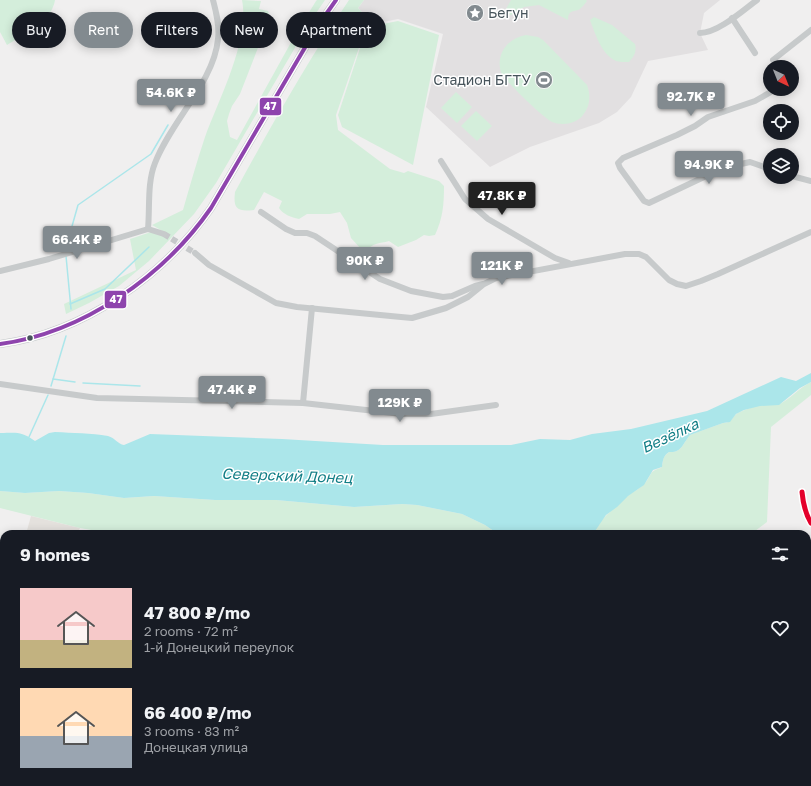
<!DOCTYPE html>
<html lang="en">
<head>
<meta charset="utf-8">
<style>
  body { margin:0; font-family:"Golos Text",sans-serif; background:#242831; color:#f1f3f6; height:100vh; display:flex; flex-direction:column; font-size:15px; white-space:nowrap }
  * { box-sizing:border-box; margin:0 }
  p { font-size:13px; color:#9ea1a6 }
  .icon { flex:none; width:22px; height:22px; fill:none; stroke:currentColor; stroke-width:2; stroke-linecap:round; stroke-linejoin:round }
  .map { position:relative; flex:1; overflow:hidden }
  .details { position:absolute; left:0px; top:530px; width:811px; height:256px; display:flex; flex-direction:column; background:#171b24; border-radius:12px 12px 0 0; box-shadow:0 2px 10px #0003 }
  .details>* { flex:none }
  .banner { position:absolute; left:12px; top:12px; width:400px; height:36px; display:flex; gap:8px }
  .needle { width:26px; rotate:137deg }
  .tools { position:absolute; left:763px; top:60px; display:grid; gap:8px }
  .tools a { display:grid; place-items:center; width:36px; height:36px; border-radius:50%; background:#171b24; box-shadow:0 2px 10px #0003; font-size:20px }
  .price { position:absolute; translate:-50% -34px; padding:0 9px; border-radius:4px; background:#828a8f; color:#fff; font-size:13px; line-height:26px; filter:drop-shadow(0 1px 2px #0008) }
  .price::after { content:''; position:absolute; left:50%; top:24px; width:12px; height:9px; margin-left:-6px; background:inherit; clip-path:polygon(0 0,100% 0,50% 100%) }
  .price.selected { background:#222; color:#fff }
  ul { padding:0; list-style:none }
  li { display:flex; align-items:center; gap:12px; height:100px; padding:0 20px }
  li span { display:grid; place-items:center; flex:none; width:112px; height:80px; border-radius:0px; color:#555 }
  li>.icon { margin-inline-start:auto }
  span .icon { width:48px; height:48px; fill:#fffc; stroke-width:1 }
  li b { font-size:17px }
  h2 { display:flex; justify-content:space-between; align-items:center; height:48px; padding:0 20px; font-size:17px }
  .pill { padding:0 14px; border-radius:18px; background:#171b24; box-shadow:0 2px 10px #0003; font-size:14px; line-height:36px }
  .pill.selected { background:#828a8f; color:#fff }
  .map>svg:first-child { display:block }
</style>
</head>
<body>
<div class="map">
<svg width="811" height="786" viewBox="0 0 811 786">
  <rect width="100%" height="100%" fill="#f0efef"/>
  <path fill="#e4e1dd" d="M31,516l49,12 -3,6h-51z"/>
  <path fill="#e2e0e1" d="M364,0h356l-16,13 -4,20 8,17 -60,11 -17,36 -14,15 -18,11 -69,24 -40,20 -64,-60 17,-73 -45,-15 -25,5 -15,-16z"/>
  <g fill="#d4eedb">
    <path d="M0,0h55c-1,8 -9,22 -17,23 -4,1 -7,1 -11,1l-4,11 -16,10 -7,-13z"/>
    <path d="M242,0l19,1 -2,8 9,2 2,6 -30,77 -8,12 -3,8 -2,7 3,16 7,3 57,-103 22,-36 1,-1h8l-15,22 -94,161 -22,31 -45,47 -30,25 -30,17 -23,11 -2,-10 72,-34 -6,-31 21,-7 15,1 -14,-8 31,-15c7,-25 14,-49 22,-73 14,-38 45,-97 37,-137z"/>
    <path d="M349,0h15l-6,8 15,16 -12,18 -25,73 2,15 52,39 14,4 4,-2 31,10 5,5c0,18 -1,32 -9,49l-6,1 -5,-1 -8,5 -18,7 -9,-6c-5,2 -8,1 -13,3 -7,2 -4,5 -15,5l-10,-11 -4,-15 -7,-11 -10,2h-23l-8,5c-8,-2 -15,-4 -20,-11l3,-7 -18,-9 -10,18c-17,2 -21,-1 -19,-18 36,-66 72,-130 114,-192z"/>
    <path d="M511,0h75l1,1c-2,3 -5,6 -7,8 -8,4 -11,0 -12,11l-29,-15 -15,2 -13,8 -5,-1v-5z"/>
    <path d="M594,17l18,8 23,19c2,7 -1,13 -6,18 -4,0 -10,0 -13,-1 -15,-7 -21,-28 -26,-41z"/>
    <path d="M398,21l41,14 -26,130 -71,-38 -4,-12 24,-73 11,-16z"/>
    <path d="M526,35l12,2 5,3 44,45c4,11 3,21 -4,30 -7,9 -21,11 -31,7 -9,-4 -43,-38 -50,-47 -8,-19 5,-37 24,-40z"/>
    <path d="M456,92l16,15 -15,16 -16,-15z"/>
    <path d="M476,111l16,15 -15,15 -16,-15z"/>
    <path d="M811,382v13l-40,32 -4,95 -16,12h-158c6,-15 22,-26 33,-37 5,-5 13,-7 18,-13 8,-8 4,-13 17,-16 4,-7 -1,-9 8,-16 13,1 14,-9 21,-17l33,-12c10,0 9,-8 17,-11 7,-3 15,-6 22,-7 5,-1 13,1 18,-1 10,-5 19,-16 31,-22z"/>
    <path d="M0,491l25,2 34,-2 29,2 36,5 30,-2 61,4h61l78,7 48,-3 15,1 45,9 23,11 13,9h-384l-34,-6 -80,-20z"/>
  </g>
  <g fill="#abe6ea">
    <path d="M811,373v9l-11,6 -21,17 -19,1 -16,4 -8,4 -6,8 -7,1 -33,12c-7,8 -8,18 -21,17 -6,4 -6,8 -7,15l-9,3 -9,15 -16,11 -11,11 -11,8 -13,19h-95l-13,-9 -23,-11 -45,-9 -15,-1 -48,3 -78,-7h-61l-61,-4 -30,2 -36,-5 -29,-2 -34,2 -25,-2v-58c18,0 20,-2 35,8l14,-8 6,-1c18,1 36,1 53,4 7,2 10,8 16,9l26,-11 132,5 101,6h128l29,-6 30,1 22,-6 39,-5 76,-18 74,-34 15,4z"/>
    <path d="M537,782h187l2,4h-191z"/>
  </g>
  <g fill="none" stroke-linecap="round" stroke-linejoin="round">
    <g stroke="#abe6ea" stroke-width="1.5">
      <path d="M65,251l13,-46 73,-51 17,-29"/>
      <path d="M66,256l5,53"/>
      <path d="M70,304l35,-15 44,-42"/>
      <path d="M53,379l22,3"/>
      <path d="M83,383l57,3"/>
      <path d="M51,386l15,-50"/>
      <path d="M29,437l19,-42"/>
    </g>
    <path stroke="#c6c8ca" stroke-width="6" stroke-dasharray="6 3" stroke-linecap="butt" d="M164,234l31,19"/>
    <g stroke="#c7cacb" stroke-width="6">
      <path d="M732,18l23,35"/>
      <path d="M700,33c18,0 42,-22 57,-33"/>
      <path d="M773,60l38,-30"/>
      <path d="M441,161l24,38 23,20 67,39 14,5"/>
      <path d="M770,169l-20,-7 -27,6 -74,35 -5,-2 -24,-33 -2,-5 5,-5 54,-23 18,-9 13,-9 47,-16 21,-12"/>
      <path d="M792,176l19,5"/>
      <path d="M261,212l25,17 9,4h12l8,3 65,43 31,12 32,6 9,-1 23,-10 8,-2"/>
      <path d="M148,229c2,-22 -1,-46 7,-66 16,-42 59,-81 63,-124 2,-13 -2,-27 -5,-39"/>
      <path d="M195,253l14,12 67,38 21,4 104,10 11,1 34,-10 22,-11 16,-13 12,-6 129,-24h14l7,3 23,23 8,4 9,2 15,-5 17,-7 93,-42"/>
      <path d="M0,271l49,-12 99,-30 16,5"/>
      <path d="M0,384l97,14 206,5 9,-95"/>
      <path d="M303,403l99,11h29l65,-9"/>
      <path d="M104,782l1,4"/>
      <path d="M492,782l9,4"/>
      <path d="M72,786l1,-4"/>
      <path d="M183,786v-4"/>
      <path d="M276,786l1,-4"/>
      <path d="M397,786l3,-1"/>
      <path d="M461,786l2,-4"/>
    </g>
    <g stroke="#c5c9ca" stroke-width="8">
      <path d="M0,344c83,-11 164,-68 211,-136l106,-181 19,-27"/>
      <path d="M0,595l4,1"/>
      <path d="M807,628l4,-1"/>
      <path d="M443,786l1,-4"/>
      <path d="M451,786l2,-4"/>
    </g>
    <defs>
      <path id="bus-1" d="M0,344c83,-11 164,-68 211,-136l106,-181 19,-27"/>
    </defs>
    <use href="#bus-1" stroke="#fff" stroke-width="7"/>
    <use href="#bus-1" stroke="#8e44ad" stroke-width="4"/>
    <defs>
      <path id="rail-1" d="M802,492c1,11 3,21 9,31"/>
    </defs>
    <use href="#rail-1" stroke="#fff" stroke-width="8"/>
    <use href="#rail-1" stroke="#e4002b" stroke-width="5"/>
  </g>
  <defs>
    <symbol id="sight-disc" viewBox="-11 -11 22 22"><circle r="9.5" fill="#828a8f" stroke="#fff"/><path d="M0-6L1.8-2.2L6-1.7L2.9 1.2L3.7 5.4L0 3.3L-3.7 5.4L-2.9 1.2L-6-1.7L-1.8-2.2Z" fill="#fff"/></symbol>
    <symbol id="stadium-disc" viewBox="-11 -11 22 22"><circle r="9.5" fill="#828a8f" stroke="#fff"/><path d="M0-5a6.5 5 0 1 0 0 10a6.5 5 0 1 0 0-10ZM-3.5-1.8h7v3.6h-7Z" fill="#fff"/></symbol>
  </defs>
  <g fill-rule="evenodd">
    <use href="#sight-disc" x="465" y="3" width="20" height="20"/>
    <use href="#stadium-disc" x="534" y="70" width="20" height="20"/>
  </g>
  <circle fill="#47545b" stroke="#fff" stroke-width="1.5" cx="30" cy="338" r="3.5"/>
  <g text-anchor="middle" stroke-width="3" stroke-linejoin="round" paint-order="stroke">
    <g font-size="14" fill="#47545b" stroke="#fff" text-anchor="start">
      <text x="488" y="18">Бегун</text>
      <text x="531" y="85" text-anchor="end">Стадион БГТУ</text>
    </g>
    <g font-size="15" font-style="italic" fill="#127e86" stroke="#fff">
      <text transform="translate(670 436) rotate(-25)" y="5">Везёлка</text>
      <text transform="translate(287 476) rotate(2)" y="5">Северский Донец</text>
    </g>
  </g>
  <g stroke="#fff" stroke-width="1.5">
    <rect x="259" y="97" width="23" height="19" rx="4" fill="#8e44ad"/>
    <rect x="104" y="290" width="23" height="19" rx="4" fill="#8e44ad"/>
  </g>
  <g font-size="11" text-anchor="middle" font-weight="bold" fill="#fff">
    <text x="270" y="110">47</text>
    <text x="116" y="303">47</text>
  </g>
</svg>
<div class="tools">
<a><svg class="needle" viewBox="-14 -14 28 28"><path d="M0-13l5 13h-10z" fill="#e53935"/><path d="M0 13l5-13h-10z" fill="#9ea1a6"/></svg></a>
<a><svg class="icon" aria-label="locate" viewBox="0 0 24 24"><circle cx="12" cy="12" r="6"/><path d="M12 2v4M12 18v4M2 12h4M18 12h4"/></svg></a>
<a><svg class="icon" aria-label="layers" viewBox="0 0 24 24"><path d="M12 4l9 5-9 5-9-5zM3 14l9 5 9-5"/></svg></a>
</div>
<b class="price" style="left:171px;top:113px">54.6K ₽</b>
<b class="price" style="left:691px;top:117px">92.7K ₽</b>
<b class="price" style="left:709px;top:185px">94.9K ₽</b>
<b class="price selected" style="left:502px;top:216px">47.8K ₽</b>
<b class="price" style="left:77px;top:260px">66.4K ₽</b>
<b class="price" style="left:365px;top:281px">90K ₽</b>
<b class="price" style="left:502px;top:286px">121K ₽</b>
<b class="price" style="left:232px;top:410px">47.4K ₽</b>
<b class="price" style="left:400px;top:423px">129K ₽</b>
<div class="banner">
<a class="pill">Buy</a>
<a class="pill selected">Rent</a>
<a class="pill">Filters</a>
<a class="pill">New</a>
<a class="pill">Apartment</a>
</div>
<section class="details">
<h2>9 homes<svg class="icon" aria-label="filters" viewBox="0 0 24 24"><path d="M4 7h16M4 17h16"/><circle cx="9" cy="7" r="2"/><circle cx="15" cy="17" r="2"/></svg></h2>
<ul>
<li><span style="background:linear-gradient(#f6c9c9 65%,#c2b280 0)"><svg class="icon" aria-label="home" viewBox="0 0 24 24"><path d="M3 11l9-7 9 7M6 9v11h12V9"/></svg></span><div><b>47 800 ₽/mo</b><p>2 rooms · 72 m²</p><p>1-й Донецкий переулок</p></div><svg class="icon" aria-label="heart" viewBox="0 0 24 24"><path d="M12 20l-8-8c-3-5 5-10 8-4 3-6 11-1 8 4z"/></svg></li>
<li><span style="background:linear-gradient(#ffd9b3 60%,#9aa5b1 0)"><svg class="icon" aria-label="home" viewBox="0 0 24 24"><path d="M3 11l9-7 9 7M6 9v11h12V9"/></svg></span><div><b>66 400 ₽/mo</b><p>3 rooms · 83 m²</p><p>Донецкая улица</p></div><svg class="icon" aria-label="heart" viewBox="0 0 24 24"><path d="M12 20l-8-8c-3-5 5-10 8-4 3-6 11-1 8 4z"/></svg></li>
</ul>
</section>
</div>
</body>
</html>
